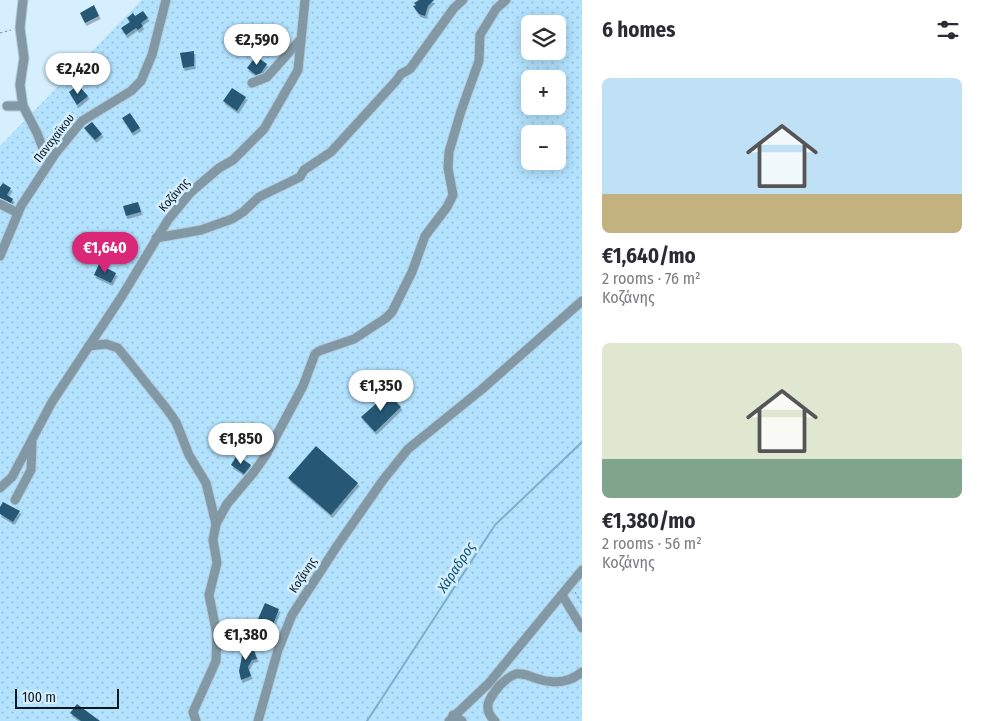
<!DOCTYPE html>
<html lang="en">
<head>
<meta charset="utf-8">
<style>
  body { margin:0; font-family:"Fira Sans Condensed",sans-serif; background:#f7f7f7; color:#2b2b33; height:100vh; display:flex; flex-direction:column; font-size:19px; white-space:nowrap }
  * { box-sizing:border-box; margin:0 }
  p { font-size:16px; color:#7c7c81 }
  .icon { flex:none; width:28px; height:28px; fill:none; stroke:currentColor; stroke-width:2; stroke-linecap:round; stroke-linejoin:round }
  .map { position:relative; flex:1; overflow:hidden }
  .panel { display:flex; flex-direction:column; background:#fff; width:400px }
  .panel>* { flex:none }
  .controls { position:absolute; left:521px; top:15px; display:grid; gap:10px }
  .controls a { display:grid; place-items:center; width:45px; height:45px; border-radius:8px; background:#fff; box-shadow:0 2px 12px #0003; font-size:25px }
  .scale { position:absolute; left:15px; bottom:12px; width:104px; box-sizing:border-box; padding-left:5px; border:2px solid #0d191f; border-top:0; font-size:14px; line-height:18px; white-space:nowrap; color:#0d191f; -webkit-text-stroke:4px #d5efff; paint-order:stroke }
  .price { position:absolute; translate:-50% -42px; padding:0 11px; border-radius:18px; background:#fff; color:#222; font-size:16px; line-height:32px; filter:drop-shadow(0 1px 2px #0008) }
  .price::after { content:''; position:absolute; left:50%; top:30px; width:15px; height:11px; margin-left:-8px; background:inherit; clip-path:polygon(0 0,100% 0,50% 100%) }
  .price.current { background:#db2777; color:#fff }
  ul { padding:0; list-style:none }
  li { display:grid; align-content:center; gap:10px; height:265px; padding:0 20px }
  li span { display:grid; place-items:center; height:155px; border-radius:8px; color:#555 }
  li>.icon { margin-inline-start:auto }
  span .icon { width:90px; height:90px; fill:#fffc; stroke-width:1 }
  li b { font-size:21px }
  h2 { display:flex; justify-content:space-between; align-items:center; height:60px; padding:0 20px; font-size:21px }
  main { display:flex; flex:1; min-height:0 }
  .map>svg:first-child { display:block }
</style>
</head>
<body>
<main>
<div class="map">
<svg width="582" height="721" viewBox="0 0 582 721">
  <defs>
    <pattern id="park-dots" width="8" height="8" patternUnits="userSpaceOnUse" patternTransform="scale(1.25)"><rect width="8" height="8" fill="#b2e2fe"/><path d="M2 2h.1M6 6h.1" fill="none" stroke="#98c1d9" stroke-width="1.8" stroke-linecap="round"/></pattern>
    <filter id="shadow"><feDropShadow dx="1.5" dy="3" stdDeviation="0" flood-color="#0004"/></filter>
  </defs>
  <rect width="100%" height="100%" fill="#d5efff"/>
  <path fill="url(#park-dots)" fill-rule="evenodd" d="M142,0h440v721h-582v-575zM530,24h28v27h-28zM530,79h28v27h-28zM530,134h28v27h-28z"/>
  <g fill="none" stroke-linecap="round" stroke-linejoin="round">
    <path stroke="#7bafcd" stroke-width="2" d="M367,721l128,-196 87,-83"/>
  </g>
  <g fill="#265974" filter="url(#shadow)">
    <path d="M419,0h15l-6,6 -3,10 -6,-2 -6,-8 3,-1 -2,-2z"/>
    <path d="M94,5l5,11 -14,7 -5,-10z"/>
    <path d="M143,11l5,7 -7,5 2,3 -5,4 -2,-2 -10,7 -5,-7 9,-6 -3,-4 6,-5 2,3z"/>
    <path d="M194,51v15l-11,2 -3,-15z"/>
    <path d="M256,56l11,8 -6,9 -5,2 -9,-7z"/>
    <path d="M91,60l7,10 -12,8 -7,-9z"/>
    <path d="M78,85l10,11 -11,9 -8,-13z"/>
    <path d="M232,88l14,9 -9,14 -14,-10z"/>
    <path d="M130,113l10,15 -8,5 -10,-15z"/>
    <path d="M92,122l10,12 -7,6 -11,-12z"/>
    <path d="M3,183l8,5 -4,7 6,4 -2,4 -11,-5v-11z"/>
    <path d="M138,202l3,10 -15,4 -3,-10z"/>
    <path d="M99,264l17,9 -5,10 -17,-8z"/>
    <path d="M388,393l13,14 -26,25 -14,-15z"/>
    <path d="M316,446l42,37 -27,32 -43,-37z"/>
    <path d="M237,455l14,10 -7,9 -13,-9z"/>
    <path d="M3,502l17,9 -7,11 -13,-8v-7z"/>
    <path d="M265,603l14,6 -6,16 -15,-6z"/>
    <path d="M252,645l5,14 -5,1 -4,7 3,9 -10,4 -2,-9 3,-15 -3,-8z"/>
    <path d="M77,704l23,17h-19l-11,-8z"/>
  </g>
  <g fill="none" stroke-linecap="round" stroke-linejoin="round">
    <defs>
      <g id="minor">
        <path d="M23,0l-3,28 4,30 -4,27 3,21 14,27 8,21 5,6"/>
        <path d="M252,83l15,-6 33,-37"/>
        <path d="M7,106h16"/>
        <path d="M0,204l18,9"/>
        <path d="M156,238l45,-8 31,-11 11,-7 16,-15 41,-20 4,-7 27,-18 65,-71 5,-7 9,-5 44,-61 9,-8"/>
        <path d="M0,256l21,-50 34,-52 27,-33 49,-30 10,-10 11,-26 14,-55"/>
        <path d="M89,346l17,-2 12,4 48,60 10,14 13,33 17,28 10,41"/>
        <path d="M0,488l12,-11 40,-75 70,-106 46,-76 23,-28 28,-24 14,-8 31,-31 34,-59 7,-70"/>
        <path d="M15,500l16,-30 1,-27"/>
        <path d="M562,595l20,33"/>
        <path d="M453,715l9,6"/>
        <path d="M196,721l-3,-9 23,-51 1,-26 -8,-40 8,-32 -4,-23 3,-16 11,-20 27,-32 12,-17 37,-69 12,-32 4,-3 35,-12 32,-21 6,-6 20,-40 13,-36 22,-29 6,-12 -5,-27 1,-16 12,-41 18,-50 1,-26 16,-26 10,-9"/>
        <path d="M258,721l20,-71 14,-35 45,-69 46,-66 25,-31 73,-59 101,-89"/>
        <path d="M449,721l40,-38 93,-113"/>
        <path d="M495,721c-14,-13 -5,-24 5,-36 5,-4 9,-9 16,-11 7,-1 13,2 19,4 17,6 33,6 47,-6"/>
      </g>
    </defs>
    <use href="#minor" stroke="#b5cddb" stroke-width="11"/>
    <g stroke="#7d909c" stroke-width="1" stroke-dasharray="2.5 2.5" stroke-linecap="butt">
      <path d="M0,33l11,-3"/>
      <path d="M575,592l7,12"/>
    </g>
    <use href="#minor" stroke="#8298a5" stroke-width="9"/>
  </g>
  <g text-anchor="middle" stroke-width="5" stroke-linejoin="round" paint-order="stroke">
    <g font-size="12" fill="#0d191f" stroke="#d5efff">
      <text transform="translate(54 138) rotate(-52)" y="4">Παναχαϊκου</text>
      <text transform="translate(174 195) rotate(-49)" y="4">Κοζάνης</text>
      <text transform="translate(303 575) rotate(-57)" y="4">Κοζάνης</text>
    </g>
    <g font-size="14" font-style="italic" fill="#105371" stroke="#d5efff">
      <text transform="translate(456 567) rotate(-57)" y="5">Χάραδρος</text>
    </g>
  </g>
</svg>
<div class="controls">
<a><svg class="icon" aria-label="layers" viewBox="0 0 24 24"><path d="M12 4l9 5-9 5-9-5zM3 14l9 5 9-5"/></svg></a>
<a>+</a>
<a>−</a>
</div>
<div class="scale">100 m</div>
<b class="price" style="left:257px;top:66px">€2,590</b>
<b class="price" style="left:78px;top:95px">€2,420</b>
<b class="price current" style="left:105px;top:274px">€1,640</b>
<b class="price" style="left:381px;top:412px">€1,350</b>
<b class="price" style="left:241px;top:465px">€1,850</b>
<b class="price" style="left:246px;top:661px">€1,380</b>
</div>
<section class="panel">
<h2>6 homes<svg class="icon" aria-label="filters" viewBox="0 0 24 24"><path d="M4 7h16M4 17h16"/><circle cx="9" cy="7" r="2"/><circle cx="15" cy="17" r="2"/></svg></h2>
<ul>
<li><span style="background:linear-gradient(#bfe0f5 75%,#c2b280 0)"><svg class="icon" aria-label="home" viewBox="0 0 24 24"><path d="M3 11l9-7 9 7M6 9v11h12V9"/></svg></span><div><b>€1,640/mo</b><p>2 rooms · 76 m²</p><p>Κοζάνης</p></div></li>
<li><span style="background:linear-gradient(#dfe7d0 75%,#7fa58c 0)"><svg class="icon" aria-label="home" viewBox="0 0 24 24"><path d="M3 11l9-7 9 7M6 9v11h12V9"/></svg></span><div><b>€1,380/mo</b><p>2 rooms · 56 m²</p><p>Κοζάνης</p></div></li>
</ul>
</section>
</main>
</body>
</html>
